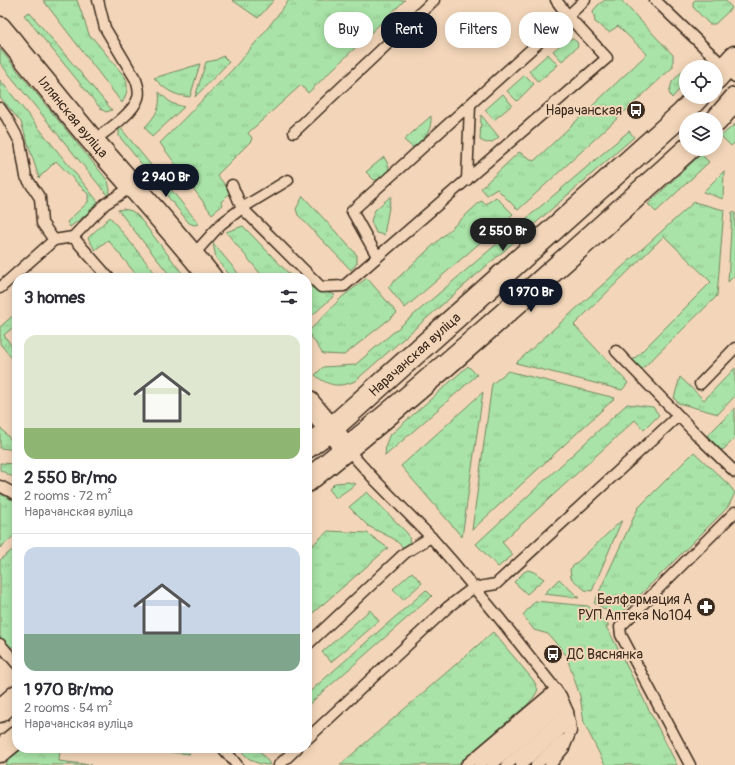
<!DOCTYPE html>
<html lang="en">
<head>
<meta charset="utf-8">
<style>
  body { margin:0; font-family:Pangolin,sans-serif; background:#f2f2f3; color:#2b2b33; height:100vh; display:flex; flex-direction:column; font-size:15px; white-space:nowrap }
  * { box-sizing:border-box; margin:0 }
  p { font-size:13px; color:#7c7c81 }
  .icon { flex:none; width:22px; height:22px; fill:none; stroke:currentColor; stroke-width:2; stroke-linecap:round; stroke-linejoin:round }
  .map { position:relative; flex:1; overflow:hidden }
  .sheet { position:absolute; left:12px; top:273px; width:300px; height:480px; display:flex; flex-direction:column; background:#fff; border-radius:16px; box-shadow:0 2px 10px #0003 }
  .sheet>* { flex:none }
  .banner { position:absolute; left:324px; top:12px; width:351px; height:36px; display:flex; gap:8px }
  .controls { position:absolute; left:679px; top:60px; display:grid; gap:8px }
  .controls a { display:grid; place-items:center; width:44px; height:44px; border-radius:50%; background:#fff; box-shadow:0 2px 10px #0003; font-size:20px }
  .price { position:absolute; translate:-50% -34px; padding:0 9px; border-radius:14px; background:#111827; color:#fff; font-size:13px; line-height:26px; filter:drop-shadow(0 1px 2px #0008) }
  .price::after { content:''; position:absolute; left:50%; top:24px; width:12px; height:9px; margin-left:-6px; background:inherit; clip-path:polygon(0 0,100% 0,50% 100%) }
  .price.current { background:#222; color:#fff }
  ul { padding:0; list-style:none }
  li { display:grid; align-content:center; gap:8px; height:212px; padding:0 12px }
  li+li { border-top:1px solid #e1e1e2 }
  li span { display:grid; place-items:center; height:124px; border-radius:12px; color:#555 }
  li>.icon { margin-inline-start:auto }
  span .icon { width:72px; height:72px; fill:#fffc; stroke-width:1 }
  li b { font-size:17px }
  h2 { display:flex; justify-content:space-between; align-items:center; height:48px; padding:0 12px; font-size:17px }
  .tag { padding:0 14px; border-radius:16px; background:#fff; box-shadow:0 2px 10px #0003; font-size:14px; line-height:36px }
  .tag.current { background:#111827; color:#fff }
  .map>svg:first-child { display:block }
</style>
</head>
<body>
<div class="map">
<svg width="735" height="765" viewBox="0 0 735 765">
  <defs>
    <pattern id="grass-tufts" width="24" height="20" patternUnits="userSpaceOnUse"><rect width="24" height="20" fill="#a9e3a7"/><path d="M3 7l-1-3M5 7V3M7 7l1-3M15 17l-1-3M17 17v-4M19 17l1-3" fill="none" stroke="#92c38f"/></pattern>
  </defs>
  <rect width="100%" height="100%" fill="#f3d6b9"/>
  <filter id="ink" filterUnits="userSpaceOnUse"><feTurbulence type="fractalNoise" baseFrequency=".025" numOctaves="2"/><feDisplacementMap in="SourceGraphic" scale="8" xChannelSelector="R" yChannelSelector="G"/><feConvolveMatrix kernelMatrix="1 2 1 2 8 2 1 2 1" color-interpolation-filters="sRGB"/></filter>
  <g filter="url(#ink)">
    <g fill="url(#grass-tufts)" stroke="#728662">
      <path d="M43,0h34l13,37h2l33,40c4,10 2,17 -3,26z"/>
      <path d="M232,0h42l-16,18z"/>
      <path d="M289,0h116l-97,93 -7,-8 -53,48 4,5 -1,3 -34,34 14,17 -10,10 2,3 -11,9 -52,-71 73,-74 30,-35z"/>
      <path d="M605,0h16l52,55v12l-155,143 -21,-21 -10,6 -6,-7 38,-36 15,9 113,-107 -29,-28 -9,6 -14,-10 -2,-11 5,-6z"/>
      <path d="M695,0h30l7,8 -17,16h-6l-16,-17v-5z"/>
      <path d="M29,12l83,98 -6,2 -5,-3 -77,-94z"/>
      <path d="M573,39l4,3 1,4 -16,15 -9,-10 13,-11z"/>
      <path d="M0,49l108,132 2,9 -2,6 -108,-133z"/>
      <path d="M548,54l10,11 -20,17 -9,-11z"/>
      <path d="M223,56l6,6 -34,35 11,-35 10,-2z"/>
      <path d="M200,64l-10,33c-18,-2 -24,-7 -36,-19z"/>
      <path d="M688,65v2h-2v15l-14,16 -3,-5 3,-11z"/>
      <path d="M525,75l9,9 -17,17 -10,-10z"/>
      <path d="M0,80l100,124 -30,23 -3,-5 21,-20v-8l-32,-33 -17,17 -18,-56 -21,-25z"/>
      <path d="M159,92l12,11 13,4 -32,30 -7,-10c11,-12 16,-18 14,-35z"/>
      <path d="M503,94l9,11 -18,15 -9,-10z"/>
      <path d="M481,115l18,22c-7,6 -11,8 -19,3z"/>
      <path d="M431,116c1,12 -5,21 -12,30l-7,1 -8,-7z"/>
      <path d="M735,124v18l-4,4 -10,-10z"/>
      <path d="M119,126l80,98 -5,1 -5,-2 -70,-87z"/>
      <path d="M629,131l5,6 -279,244c-16,7 -27,5 -40,-6l8,-8 32,-2z"/>
      <path d="M701,154l8,8 -53,50 -8,-8z"/>
      <path d="M384,157l5,9 -1,7 -5,6 -9,1 -8,-8z"/>
      <path d="M724,171l-1,28 -20,-7z"/>
      <path d="M303,196l54,59v8l-6,7 -53,-55 -2,-6z"/>
      <path d="M391,196l-7,39 -8,-2 -5,-12 4,-11z"/>
      <path d="M496,197l17,17 -108,94 -17,-21 93,-86 5,3z"/>
      <path d="M694,202l30,8 -7,86 -76,74 -8,-10 78,-78 -47,-46 -90,89 54,58 -6,7 -106,-27z"/>
      <path d="M123,209l9,2 6,5 48,62h-14l-54,-68z"/>
      <path d="M732,212l3,1v62l-7,7z"/>
      <path d="M110,217l49,61h-20l-31,-38 -13,10 -7,-12z"/>
      <path d="M243,226l50,52h-29l-38,-46z"/>
      <path d="M213,243l29,35h-10l-16,-20z"/>
      <path d="M367,278l30,35 -53,42 -21,-1 -15,-22 34,-35z"/>
      <path d="M307,286l28,9 -28,25z"/>
      <path d="M17,312v12l-13,11 13,19v10l-17,-20v-17z"/>
      <path d="M468,366l9,9 -92,81 1,-12 3,-8z"/>
      <path d="M735,368v28l-17,18 -40,-11 -4,-5 6,-21 24,23z"/>
      <path d="M508,371l107,27 -143,132 20,-146z"/>
      <path d="M483,392l-21,145 -61,-71z"/>
      <path d="M627,404l26,3 6,8 -15,15 -9,-10 -133,122 11,13 -15,12 -22,-23z"/>
      <path d="M735,408v30l-11,11 -3,1 -14,-14z"/>
      <path d="M0,427l17,20v3l-17,-2z"/>
      <path d="M694,452l35,33 6,8 -7,14 -110,110 -24,-14 44,-95z"/>
      <path d="M0,463l17,1v15l-17,-9z"/>
      <path d="M348,482l8,2 -20,14 -7,-9 6,-6z"/>
      <path d="M367,492l40,41c3,4 3,8 1,14l-3,2 -11,-10 -26,-13 -19,-19z"/>
      <path d="M0,494l17,8v31l-17,15z"/>
      <path d="M622,520l-30,71 -7,-1 -14,-12 -1,-9z"/>
      <path d="M328,531l39,2 21,15 -81,70v-68z"/>
      <path d="M17,546v97l-17,14v-97z"/>
      <path d="M528,570l6,2 10,7 -17,15 -13,-12 10,-10z"/>
      <path d="M412,572l10,11 -19,17 -10,-11z"/>
      <path d="M559,579l20,19 -35,-4z"/>
      <path d="M426,590l6,6 -125,110v-12z"/>
      <path d="M535,601l53,5 21,19 -3,2 5,8 66,130h-71l-3,-4 -19,-38 -4,-27 -14,-41 -18,-21 -14,-4 -11,-15z"/>
      <path d="M370,610l9,11 -48,41 -9,-10z"/>
      <path d="M493,632l41,49 4,9 -4,7 -7,8 -70,60h-117z"/>
      <path d="M20,748h40l-1,13 33,4h-87l6,-8z"/>
      <path d="M129,748h56l5,6z"/>
      <path d="M245,748h12l14,17c-13,0 -21,-4 -30,-14z"/>
    </g>
    <g fill="none" stroke-linecap="round" stroke-linejoin="round">
      <defs>
        <g id="service">
          <path d="M556,0l12,16 17,-16"/>
          <path d="M655,0l80,77"/>
          <path d="M0,108l7,10 13,24 6,35 14,21 2,25 12,17 19,-3 32,-33 28,-18"/>
          <path d="M294,132l140,-132"/>
          <path d="M93,141c13,-10 40,-27 45,-43 2,-6 0,-12 -2,-18l-31,-52 -7,-28"/>
          <path d="M467,180l3,-75"/>
          <path d="M232,185l10,23 79,79 23,-1 263,-228 -39,-42 -216,195 25,45"/>
          <path d="M73,237l36,41"/>
          <path d="M193,255l28,-31 21,-16 46,-28"/>
          <path d="M0,288l54,-48"/>
          <path d="M616,351l85,88 34,33"/>
          <path d="M700,384l35,-36"/>
          <path d="M347,449l27,30 57,58 21,24 48,58 61,77 7,16 3,19 -7,17 -14,17"/>
          <path d="M0,486l17,9"/>
          <path d="M0,644l17,20"/>
          <path d="M307,645l98,-92 26,-16"/>
          <path d="M307,739l141,-132 25,-19 23,-4 182,-168"/>
          <path d="M223,748l14,17"/>
          <path d="M279,765l18,-17"/>
          <path d="M466,765l90,-76"/>
          <path d="M479,765l82,-69"/>
          <path d="M492,765l72,-62"/>
          <path d="M507,765l61,-53"/>
          <path d="M521,765l49,-43"/>
          <path d="M536,765l28,-25"/>
          <path d="M690,765l-69,-130 -1,-8 115,-115"/>
        </g>
        <g id="tertiary">
          <path id="s1" d="M0,28c31,37 61,75 92,112 40,46 81,90 119,138"/>
          <path d="M307,401l40,48"/>
        </g>
        <g id="secondary">
          <path d="M716,78l19,-21"/>
          <path d="M716,121l19,-22"/>
          <path id="s2" d="M307,447l23,-17 352,-316 16,-17"/>
          <path d="M307,481c131,-105 256,-219 381,-332"/>
          <path d="M0,711l17,-15"/>
          <path d="M0,751l17,-14"/>
        </g>
      </defs>
      <use href="#service" stroke="#3b2a1e" stroke-width="13"/>
      <use href="#tertiary" stroke="#3b2a1e" stroke-width="25"/>
      <use href="#secondary" stroke="#3b2a1e" stroke-width="25"/>
      <use href="#service" stroke="#f3d6b9" stroke-width="10"/>
      <use href="#tertiary" stroke="#f3d6b9" stroke-width="22"/>
      <use href="#secondary" stroke="#f3d6b9" stroke-width="22"/>
    </g>
  </g>
  <defs>
    <symbol id="bus-disc" viewBox="-11 -11 22 22"><circle r="9.5" fill="#3b2a1e" stroke="#f3d6b9"/><path d="M-5-6H5V4H4V6H2V4H-2V6H-4V4H-5ZM-3.5-4V0h7V-4ZM-3.5 1.2v1.5H-2V1.2ZM2 1.2v1.5H3.5V1.2Z" fill="#fff"/></symbol>
    <symbol id="pharmacy-disc" viewBox="-11 -11 22 22"><circle r="9.5" fill="#3b2a1e" stroke="#f3d6b9"/><path d="M-2-6h4v4h4v4h-4v4h-4v-4h-4v-4h4Z" fill="#fff"/></symbol>
  </defs>
  <g fill-rule="evenodd">
    <use href="#bus-disc" x="625" y="99" width="22" height="22"/>
    <use href="#pharmacy-disc" x="695" y="596" width="22" height="22"/>
    <use href="#bus-disc" x="542" y="643" width="22" height="22"/>
  </g>
  <g text-anchor="middle" stroke-width="4" stroke-linejoin="round" paint-order="stroke">
    <g font-size="14" fill="#3b2a1e" stroke="#f3d6b9" text-anchor="end">
      <text x="622" y="115">Нарачанская</text>
      <text x="692" y="604">Белфармация А<tspan x="692" dy="16">РУП Аптека №104</tspan></text>
      <text x="567" y="659" text-anchor="start">ДС Вяснянка</text>
    </g>
    <g font-size="14" fill="#3b2a1e" stroke="#f3d6b9">
      <text dy="5" stroke="none"><textPath href="#s1" startOffset="115">Іллянская вуліца</textPath></text>
      <text dy="5" stroke="none"><textPath href="#s2" startOffset="142">Нарачанская вуліца</textPath></text>
    </g>
  </g>
</svg>
<div class="controls">
<a><svg class="icon" aria-label="locate" viewBox="0 0 24 24"><circle cx="12" cy="12" r="6"/><path d="M12 2v4M12 18v4M2 12h4M18 12h4"/></svg></a>
<a><svg class="icon" aria-label="layers" viewBox="0 0 24 24"><path d="M12 4l9 5-9 5-9-5zM3 14l9 5 9-5"/></svg></a>
</div>
<b class="price" style="left:166px;top:198px">2 940 Br</b>
<b class="price current" style="left:503px;top:252px">2 550 Br</b>
<b class="price" style="left:531px;top:313px">1 970 Br</b>
<div class="banner">
<a class="tag">Buy</a>
<a class="tag current">Rent</a>
<a class="tag">Filters</a>
<a class="tag">New</a>
</div>
<section class="sheet">
<h2>3 homes<svg class="icon" aria-label="filters" viewBox="0 0 24 24"><path d="M4 7h16M4 17h16"/><circle cx="9" cy="7" r="2"/><circle cx="15" cy="17" r="2"/></svg></h2>
<ul>
<li><span style="background:linear-gradient(#dfe7d0 75%,#8fb573 0)"><svg class="icon" aria-label="home" viewBox="0 0 24 24"><path d="M3 11l9-7 9 7M6 9v11h12V9"/></svg></span><div><b>2 550 Br/mo</b><p>2 rooms · 72 m²</p><p>Нарачанская вуліца</p></div></li>
<li><span style="background:linear-gradient(#c9d6e8 70%,#7fa58c 0)"><svg class="icon" aria-label="home" viewBox="0 0 24 24"><path d="M3 11l9-7 9 7M6 9v11h12V9"/></svg></span><div><b>1 970 Br/mo</b><p>2 rooms · 54 m²</p><p>Нарачанская вуліца</p></div></li>
</ul>
</section>
</div>
</body>
</html>
